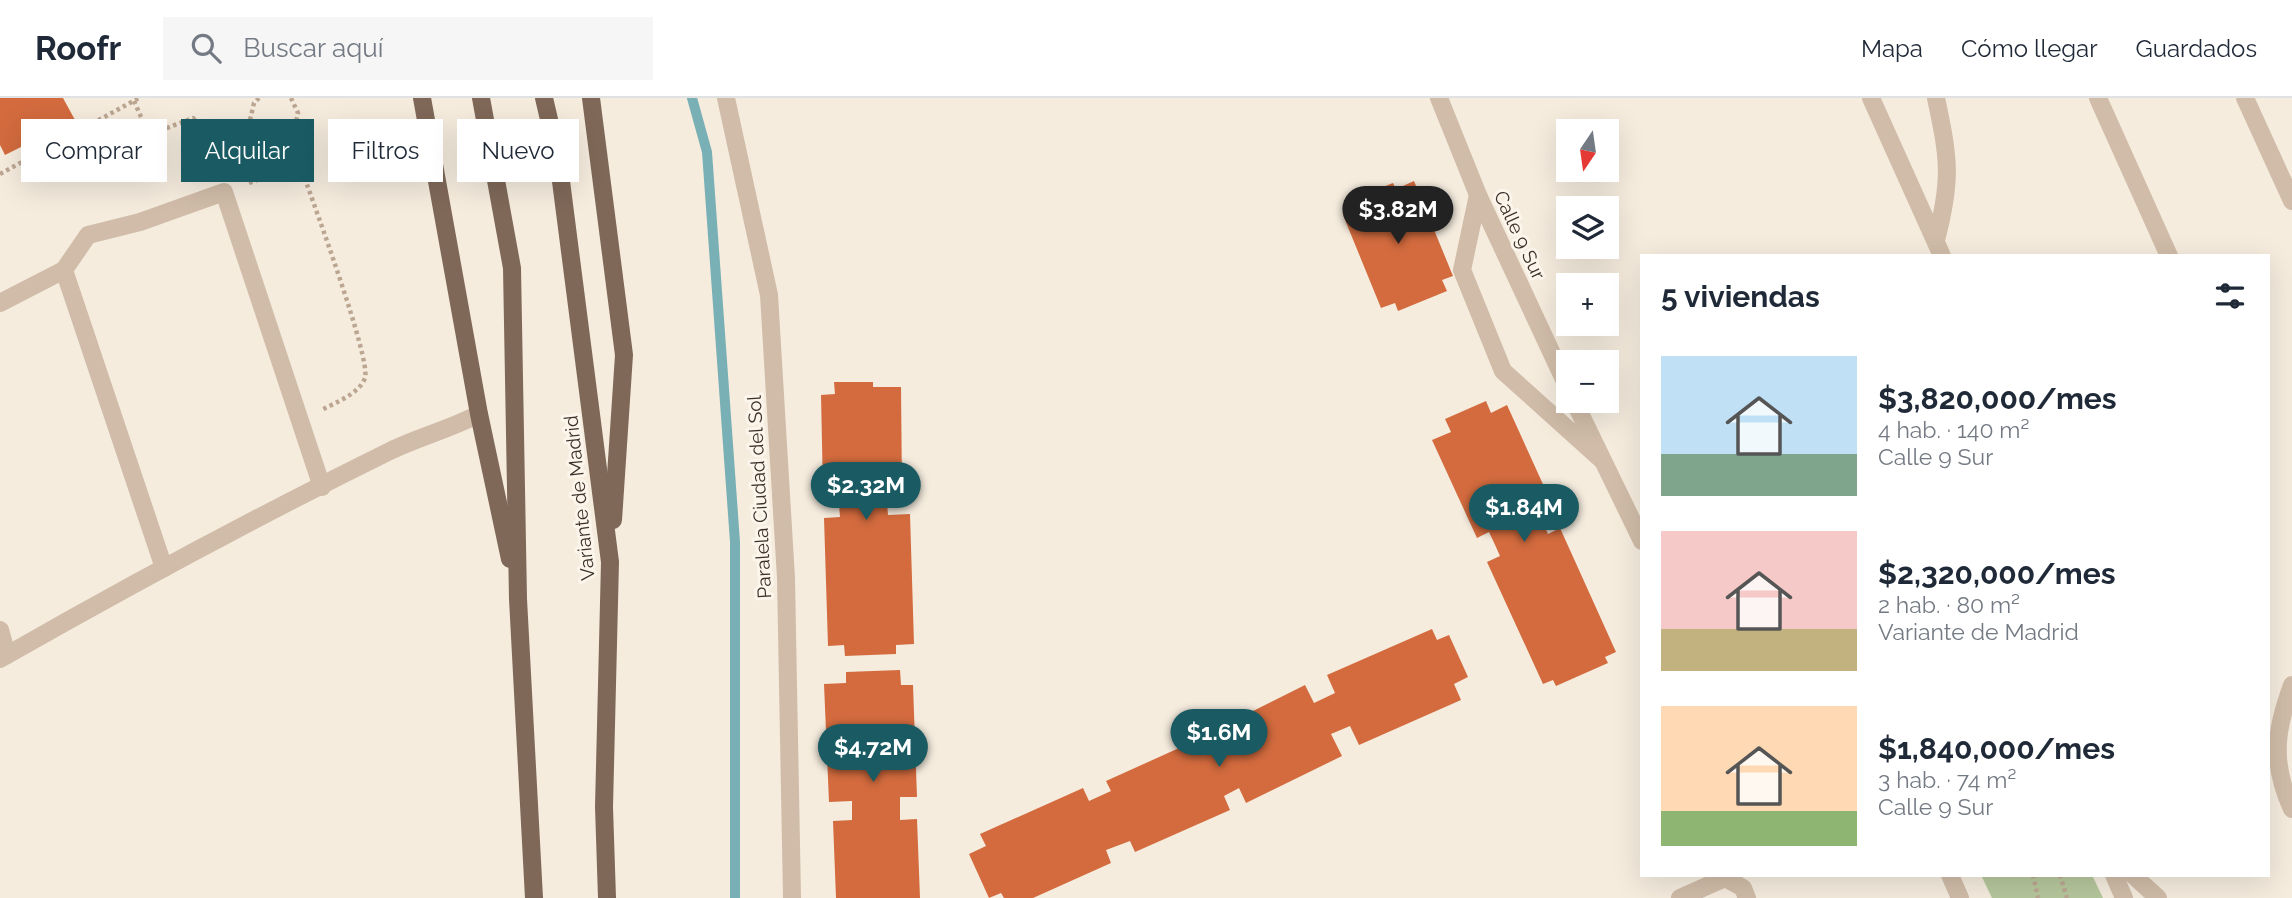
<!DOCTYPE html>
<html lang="es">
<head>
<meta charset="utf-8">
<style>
  body { margin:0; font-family:Raleway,sans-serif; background:#f6f6f7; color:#1f2937; height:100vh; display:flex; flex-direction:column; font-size:26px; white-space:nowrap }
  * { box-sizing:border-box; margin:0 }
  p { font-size:23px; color:#747a83 }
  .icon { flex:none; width:38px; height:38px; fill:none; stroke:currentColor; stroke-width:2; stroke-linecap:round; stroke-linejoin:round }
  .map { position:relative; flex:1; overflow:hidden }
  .panel { position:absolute; left:1640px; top:156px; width:630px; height:623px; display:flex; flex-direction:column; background:#fff; border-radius:0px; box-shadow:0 7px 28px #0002 }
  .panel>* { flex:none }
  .top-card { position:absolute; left:21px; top:21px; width:665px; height:63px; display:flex; gap:14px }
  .needle { width:46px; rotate:193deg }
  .fabs { position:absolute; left:1556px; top:21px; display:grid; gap:14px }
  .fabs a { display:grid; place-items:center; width:63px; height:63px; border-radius:0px; background:#fff; box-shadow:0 7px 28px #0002; font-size:35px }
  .price { position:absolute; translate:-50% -60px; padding:0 16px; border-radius:24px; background:#195a63; color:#fff; font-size:23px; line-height:46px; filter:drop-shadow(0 2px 4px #0008) }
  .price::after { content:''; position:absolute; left:50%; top:42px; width:21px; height:16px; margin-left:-10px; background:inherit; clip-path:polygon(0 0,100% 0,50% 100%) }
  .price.selected { background:#222; color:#fff }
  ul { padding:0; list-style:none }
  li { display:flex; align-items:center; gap:21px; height:175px; padding:0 21px }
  li span { display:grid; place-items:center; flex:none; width:196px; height:140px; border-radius:0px; color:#555 }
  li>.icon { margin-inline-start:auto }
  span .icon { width:84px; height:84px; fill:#fffc; stroke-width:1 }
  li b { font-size:30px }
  h2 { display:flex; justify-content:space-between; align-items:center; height:84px; padding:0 21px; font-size:30px }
  .chip { padding:0 24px; border-radius:0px; background:#fff; box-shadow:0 7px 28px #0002; font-size:24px; line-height:63px }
  .chip.selected { background:#195a63; color:#fff }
  header { display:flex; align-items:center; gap:42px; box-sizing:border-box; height:98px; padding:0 35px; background:#fff; border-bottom:2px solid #e0e1e3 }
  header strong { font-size:33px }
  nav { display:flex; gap:38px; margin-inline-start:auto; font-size:24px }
  .search { width:490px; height:63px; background:#f6f6f7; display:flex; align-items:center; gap:18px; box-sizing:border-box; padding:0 24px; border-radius:0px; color:#747a83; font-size:26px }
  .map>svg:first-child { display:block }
</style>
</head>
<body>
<header>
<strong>Roofr</strong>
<div class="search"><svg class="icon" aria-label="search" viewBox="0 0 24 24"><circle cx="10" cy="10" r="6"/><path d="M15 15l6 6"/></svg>Buscar aquí</div>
<nav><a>Mapa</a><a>Cómo llegar</a><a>Guardados</a></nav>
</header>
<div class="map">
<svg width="2292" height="800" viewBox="0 0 2292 800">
  <rect width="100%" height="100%" fill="#f5ecde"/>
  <path fill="#b6c79c" d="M1981,777h111l11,23h-111z"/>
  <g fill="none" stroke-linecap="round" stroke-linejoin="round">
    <path stroke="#79b0b6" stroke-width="10" d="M692,0l15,54 28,390v356"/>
  </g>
  <g fill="#d36b3e">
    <path d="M0,0h63l12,22 -70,35 -5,-10z"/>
    <path d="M1414,83l39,95 -11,4 5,11 -49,20 -3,-8 -14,5 -38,-93 15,-6 -5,-10 40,-16 3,6z"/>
    <path d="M834,284h39v5h28l1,103h-15v12l1,13 22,-1 4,130 -18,1v9l-51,2 -1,-11 -16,1 -4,-128 16,-1 -2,-26h-15l-2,-96 14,-1z"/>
    <path d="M1486,303l5,12 16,-8 45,99 -14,6 6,15 4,9 12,-6 56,124 -11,5 3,6 -52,23 -3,-6 -10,4 -56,-122 13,-6 -4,-9 -7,-15 -12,6 -45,-98 19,-8 -6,-13z"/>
    <path d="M1432,531l5,11 12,-5 19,42 -14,7 7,16 -102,45 -9,-19 -19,8 11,22 -96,47 -7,-15 -15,8 6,14 -95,42 -5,-11 -24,9 5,13 -78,35h-29l-3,-5 -12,5 -20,-44 17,-8 -6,-12 103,-46 6,13 22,-10 -5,-10 93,-42 5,10 14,-7 -5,-11 92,-46 9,18 21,-10 -8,-18z"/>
    <path d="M900,572l1,15h12l4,112h-17v23l17,-1 3,79h-84l-3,-77 19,-1v-19l-23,1 -5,-118 22,-1v-11z"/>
  </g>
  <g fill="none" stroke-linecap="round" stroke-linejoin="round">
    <g stroke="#bca692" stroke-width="4.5" stroke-dasharray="3.5 3.5" stroke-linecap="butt">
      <path d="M259,0l-5,5 -4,17 10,18 31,6"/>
      <path d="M291,0l7,15 -7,31 1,23"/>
      <path d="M134,3l15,34 44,-17 8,10 14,42"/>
      <path d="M0,76l139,-76"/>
      <path d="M249,85l43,-16 12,9c10,29 67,183 61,202 -6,16 -29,24 -43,32"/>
      <path d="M2033,777l5,23"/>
      <path d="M2060,777l7,23"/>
    </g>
    <g stroke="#d0bca8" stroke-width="18">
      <path d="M726,0l43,197 17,283 6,320"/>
      <path d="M1478,97l-16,75 41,101 99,89"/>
      <path d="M64,172l100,298"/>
      <path d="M0,205l64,-33 24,-35 52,-13 84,-30 98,295"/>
      <path d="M0,532l7,25"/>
      <path d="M0,561c128,-73 258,-143 390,-208 29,-14 60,-22 89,-37"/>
      <path d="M2292,587c-17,46 -21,78 0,124"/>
      <path d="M2133,777l25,23"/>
      <path d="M1680,800l45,-20 18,10 4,10"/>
    </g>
    <g stroke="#d0bca8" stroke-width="18">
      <path d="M1439,0l39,97 90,193"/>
      <path d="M1871,0l71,158"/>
      <path d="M1936,0c13,61 16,81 0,142"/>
      <path d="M2098,0l71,158"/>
      <path d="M2245,0l47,103"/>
      <path d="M1574,303l68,140"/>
      <path d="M1950,777l10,23"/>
      <path d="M2114,777l10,23"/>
    </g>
    <g stroke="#7f6858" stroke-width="18">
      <path d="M422,0l57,316 31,145"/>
      <path d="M481,0l31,170 6,331 16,299"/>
      <path d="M544,0l14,60 52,404 -6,245 3,91"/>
      <path d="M591,0l33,257 -11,165"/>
    </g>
  </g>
  <g text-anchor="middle" stroke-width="6" stroke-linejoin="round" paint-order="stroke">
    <g font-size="19" fill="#3c3029" stroke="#fcf5eb">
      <text transform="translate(1520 137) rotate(65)" y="7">Calle 9 Sur</text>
      <text transform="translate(759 399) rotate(-93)" y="7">Paralela Ciudad del Sol</text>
      <text transform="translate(579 400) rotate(-96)" y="7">Variante de Madrid</text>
    </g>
  </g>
</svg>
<div class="fabs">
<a><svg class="needle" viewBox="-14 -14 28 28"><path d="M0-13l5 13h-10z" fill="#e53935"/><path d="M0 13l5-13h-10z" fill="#747a83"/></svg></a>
<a><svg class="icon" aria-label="layers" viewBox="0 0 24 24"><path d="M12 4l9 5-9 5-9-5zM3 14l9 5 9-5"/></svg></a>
<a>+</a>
<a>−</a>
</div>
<b class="price selected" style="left:1398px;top:148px">$3.82M</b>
<b class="price" style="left:866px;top:424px">$2.32M</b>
<b class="price" style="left:1524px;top:446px">$1.84M</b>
<b class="price" style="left:1219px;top:671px">$1.6M</b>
<b class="price" style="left:873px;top:686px">$4.72M</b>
<div class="top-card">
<a class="chip">Comprar</a>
<a class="chip selected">Alquilar</a>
<a class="chip">Filtros</a>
<a class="chip">Nuevo</a>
</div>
<section class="panel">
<h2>5 viviendas<svg class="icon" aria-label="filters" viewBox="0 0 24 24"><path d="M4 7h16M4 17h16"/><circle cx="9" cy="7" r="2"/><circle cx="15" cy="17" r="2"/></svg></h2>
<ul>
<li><span style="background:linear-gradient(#bfe0f5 70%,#7fa58c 0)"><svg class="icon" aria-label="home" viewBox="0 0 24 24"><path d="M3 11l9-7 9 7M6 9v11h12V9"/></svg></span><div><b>$3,820,000/mes</b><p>4 hab. · 140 m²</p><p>Calle 9 Sur</p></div></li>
<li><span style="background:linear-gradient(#f6c9c9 70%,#c2b280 0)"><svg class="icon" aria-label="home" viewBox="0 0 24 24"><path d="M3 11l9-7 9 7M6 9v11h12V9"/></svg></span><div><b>$2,320,000/mes</b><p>2 hab. · 80 m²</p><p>Variante de Madrid</p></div></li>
<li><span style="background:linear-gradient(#ffd9b3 75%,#8fb573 0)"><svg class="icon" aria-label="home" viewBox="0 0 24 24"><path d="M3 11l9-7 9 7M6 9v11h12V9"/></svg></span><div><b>$1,840,000/mes</b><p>3 hab. · 74 m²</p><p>Calle 9 Sur</p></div></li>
</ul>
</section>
</div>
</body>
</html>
